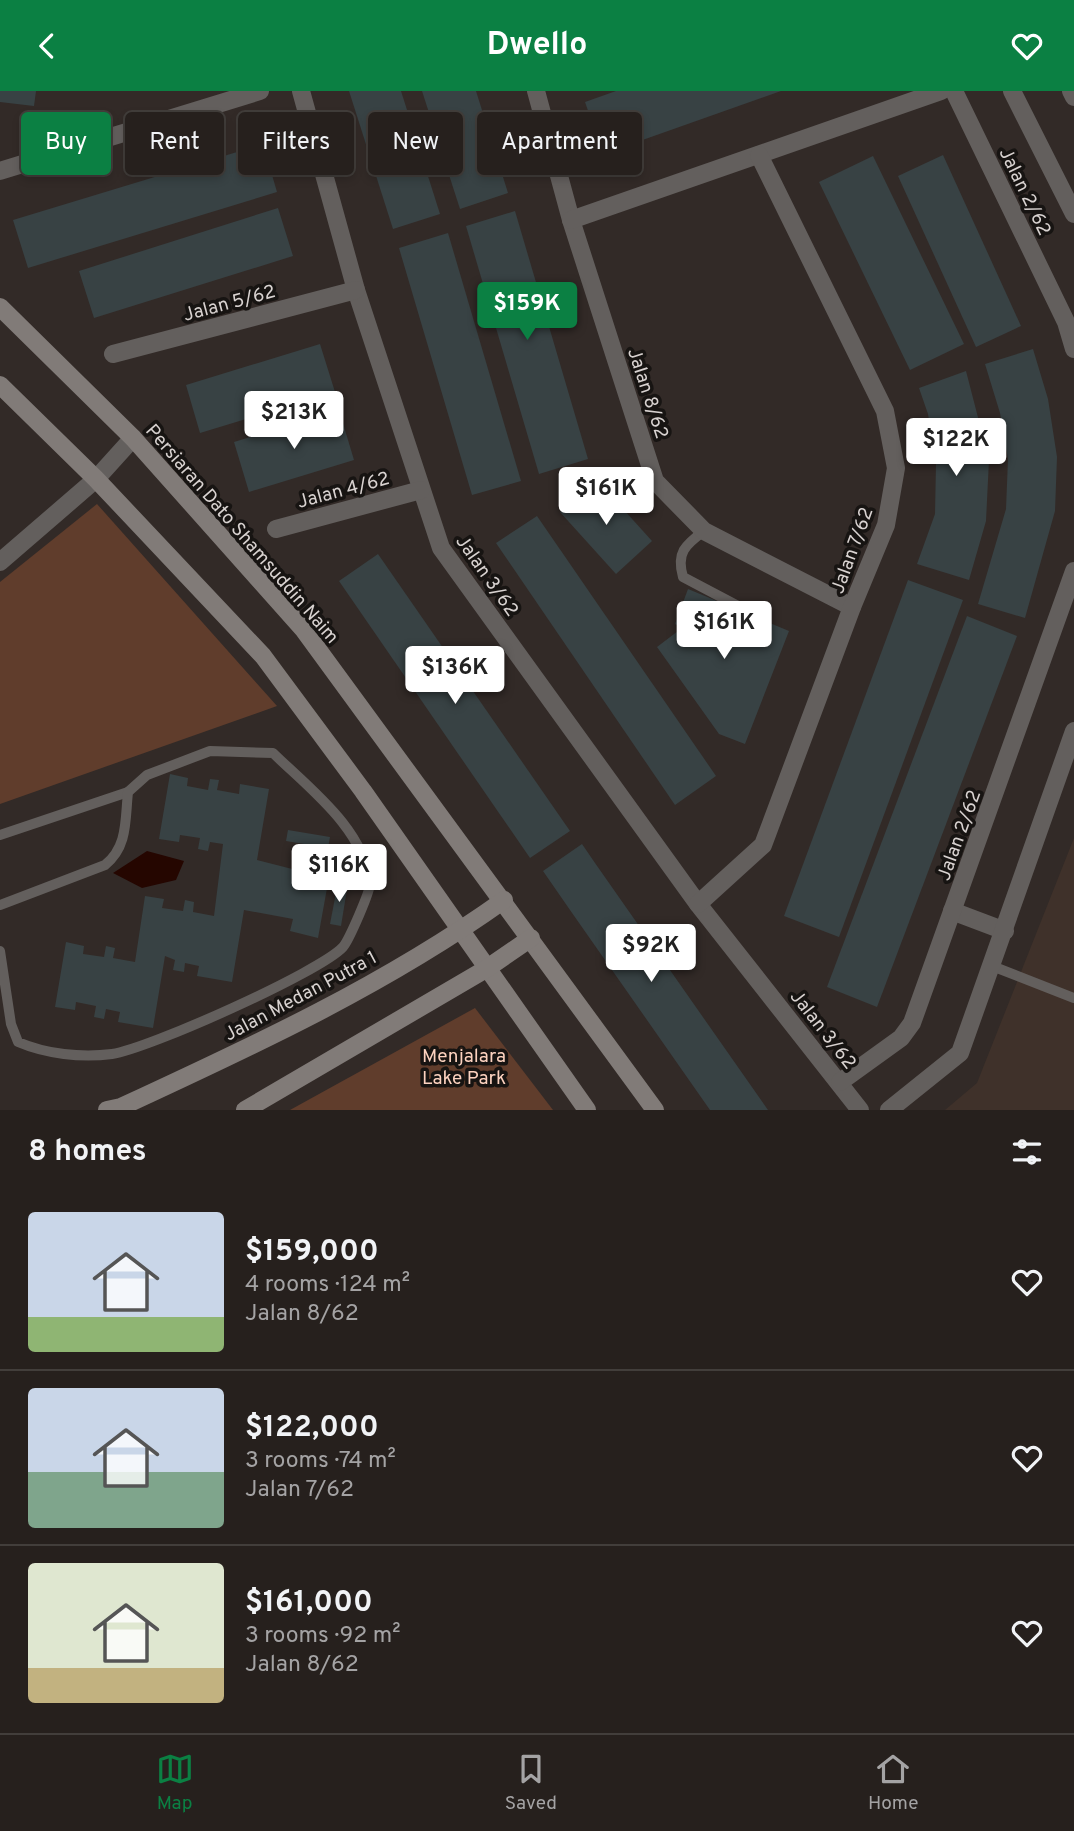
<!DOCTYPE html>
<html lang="en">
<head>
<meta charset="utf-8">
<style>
  body { margin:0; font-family:Overpass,sans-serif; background:#322d2a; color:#f1f3f6; height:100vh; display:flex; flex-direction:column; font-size:26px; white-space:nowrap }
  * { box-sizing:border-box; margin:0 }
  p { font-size:23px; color:#a4a3a4 }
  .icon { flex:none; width:38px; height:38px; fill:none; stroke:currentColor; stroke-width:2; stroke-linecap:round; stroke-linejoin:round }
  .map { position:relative; height:1019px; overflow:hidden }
  .side { display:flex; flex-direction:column; background:#26201d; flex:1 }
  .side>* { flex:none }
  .top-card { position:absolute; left:21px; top:21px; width:700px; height:63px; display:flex; gap:14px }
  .price { position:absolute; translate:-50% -60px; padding:0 16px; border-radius:7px; background:#fff; color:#222; font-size:23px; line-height:46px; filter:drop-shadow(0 2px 4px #0008) }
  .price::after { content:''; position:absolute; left:50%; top:42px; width:21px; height:16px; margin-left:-10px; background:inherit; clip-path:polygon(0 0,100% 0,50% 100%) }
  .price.on { background:#0b8043; color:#fff }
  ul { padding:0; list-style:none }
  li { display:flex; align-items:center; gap:21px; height:175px; padding:0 28px }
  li+li { border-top:2px solid #423e3b }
  li span { display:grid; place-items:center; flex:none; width:196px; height:140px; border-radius:7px; color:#555 }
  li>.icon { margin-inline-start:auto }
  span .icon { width:84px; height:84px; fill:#fffc; stroke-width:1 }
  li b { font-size:30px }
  h2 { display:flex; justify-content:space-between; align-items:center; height:84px; padding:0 28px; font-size:30px }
  .tag { padding:0 24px; border-radius:7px; background:#26201d; box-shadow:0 4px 10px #0003,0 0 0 2px #423e3b; font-size:24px; line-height:63px }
  .tag.on { background:#0b8043; color:#fff }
  header { display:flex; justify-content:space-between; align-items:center; height:91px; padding:0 28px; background:#0b8043; color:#fff; font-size:32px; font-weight:700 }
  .menu { display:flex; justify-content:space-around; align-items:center; height:98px; border-top:2px solid #423e3b; background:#26201d; font-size:19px; color:#a4a3a4 }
  .menu a { display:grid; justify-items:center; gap:4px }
  .menu .on { color:#0b8043 }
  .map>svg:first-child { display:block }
</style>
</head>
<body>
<header><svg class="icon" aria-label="back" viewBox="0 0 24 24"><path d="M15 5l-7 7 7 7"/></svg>Dwello<svg class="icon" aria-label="heart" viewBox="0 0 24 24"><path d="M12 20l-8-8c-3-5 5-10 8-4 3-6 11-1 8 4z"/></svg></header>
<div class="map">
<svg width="1074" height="1019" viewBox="0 0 1074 1019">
  <rect width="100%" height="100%" fill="#322a27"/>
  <path fill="#3f312a" d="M1074,747v272h-129l32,-27z"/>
  <g fill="#603d2c">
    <path d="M97,413l180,202 -277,98v-222z"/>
    <path d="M475,917l78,102h-263z"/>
  </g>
  <path fill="#250600" d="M147,760l37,10 -8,19 -34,8 -29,-15z"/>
  <g fill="#384244">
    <path d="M0,0h36l-2,15 -34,-4z"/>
    <path d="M349,0h52l39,123 -47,15z"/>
    <path d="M422,0h54l32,102 -48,16z"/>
    <path d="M616,0h165l-178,63 -18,-52z"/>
    <path d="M263,53l14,48 -249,76 -15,-48z"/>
    <path d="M943,64l78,171 -45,21 -78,-171z"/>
    <path d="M873,65l91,188 -54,26 -91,-188z"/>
    <path d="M278,117l15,48 -199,62 -15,-47z"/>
    <path d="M515,120l73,248 -49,15 -73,-248z"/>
    <path d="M448,142l73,248 -49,14 -73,-247z"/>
    <path d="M320,253l15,48 -135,41 -14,-48z"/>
    <path d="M1033,258l15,50 9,58 -2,54 -30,107 -47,-14 28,-95 2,-50 -8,-46 -15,-49z"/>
    <path d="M966,280l23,89 -3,61 -17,59 -52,-16 18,-50 1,-50 -8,-50 -9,-26z"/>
    <path d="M339,319l15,50 -105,32 -15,-50z"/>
    <path d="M596,388l56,62 -36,33 -56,-62z"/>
    <path d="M537,425l179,260 -41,29 -179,-262z"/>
    <path d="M378,463l192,277 -40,27 -191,-277z"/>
    <path d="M908,489l55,20 -124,337 -55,-21z"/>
    <path d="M688,498l101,42 -44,113 -26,-10 -62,-87 25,-19 -7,-4z"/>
    <path d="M967,525l50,20 -140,371 -50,-20z"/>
    <path d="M170,683l18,4 -1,8 21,4 2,-11 9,1 -2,10 22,4 1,-10 29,5 -12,71 43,11 2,-10 29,5 -13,72 -28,-7 3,-12 -49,-9 -12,72 -35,-6 2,-10 -14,-3 -1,9 -11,-2 2,-10 -10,-4 -12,72 -35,-6 2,-10 -14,-3 -2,10 -10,-2 2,-11 -20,-4 -1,8 -20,-3 11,-65 18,4 -1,8 21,3 2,-11 9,2 -2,10 22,4 10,-66 19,3 -2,9 21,3 2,-11 9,2 -1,10 21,4 9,-72 -13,-2 -2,9 -10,-2 2,-11 -20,-3 -1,7 -20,-3z"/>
    <path d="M288,739l42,7 -2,11 -42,-7z"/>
    <path d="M582,753l13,19 173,247h-58l-140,-200 -27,-39z"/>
    <path d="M338,791l10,1 -7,43 -11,-2z"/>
  </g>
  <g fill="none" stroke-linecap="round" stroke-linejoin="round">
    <g stroke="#635f5d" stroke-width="10">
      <path d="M704,440c-19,14 -28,22 -21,46l55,29"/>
      <path d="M0,744l128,-43"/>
      <path d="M0,814l105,-40c23,-18 20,-45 23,-73l19,-17 63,-24 63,2c37,36 91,76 97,130 1,7 -21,57 -27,64 -23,25 -195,102 -231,107 -31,4 -66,0 -94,-12l-7,-18 -11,-73"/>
      <path d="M992,875l82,32"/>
    </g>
    <g stroke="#635f5d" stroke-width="18">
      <path d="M301,0l55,199 85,258 257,356 162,206"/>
      <path d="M536,0l35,129 84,261 49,50 148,76"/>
      <path d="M954,0l112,231 8,27"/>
      <path d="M1012,0l62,123"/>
      <path d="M1071,0l3,6"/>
      <path d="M0,80l260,-80"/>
      <path d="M571,129l370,-129"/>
      <path d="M113,263l243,-64"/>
      <path d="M276,438l145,-39"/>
      <path d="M0,471l96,-83 37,-41"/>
      <path d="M698,813l65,-59 89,-238 34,-82 10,-57 -11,-57 -126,-256"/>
      <path d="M952,820l53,20"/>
      <path d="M840,991l61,-44 11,-15 162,-452"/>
      <path d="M889,1019l71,-57 114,-322"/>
    </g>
    <g stroke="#817b78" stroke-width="18">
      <path d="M0,216l133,131 170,191 352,481"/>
      <path d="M0,294l96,94 167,177 100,135 224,319"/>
      <path d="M107,1019l14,-3c132,-61 264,-122 383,-207"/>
      <path d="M245,1019l241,-141 45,-31"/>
    </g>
  </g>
  <g text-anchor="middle" stroke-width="7" stroke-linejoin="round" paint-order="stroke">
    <g font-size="19" fill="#d8d2d0" stroke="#171412">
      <text transform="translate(1026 100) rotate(64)" y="7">Jalan 2/62</text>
      <text transform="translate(229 211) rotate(-15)" y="7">Jalan 5/62</text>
      <text transform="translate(649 302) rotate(72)" y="7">Jalan 8/62</text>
      <text transform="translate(343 398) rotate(-15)" y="7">Jalan 4/62</text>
      <text transform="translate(243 442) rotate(49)" y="7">Persiaran Dato Shamsuddin Naim</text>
      <text transform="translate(851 459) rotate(-70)" y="7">Jalan 7/62</text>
      <text transform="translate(488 484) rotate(55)" y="7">Jalan 3/62</text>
      <text transform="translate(958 744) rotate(-70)" y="7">Jalan 2/62</text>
      <text transform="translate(300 904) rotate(-28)" y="7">Jalan Medan Putra 1</text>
      <text transform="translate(824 938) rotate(52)" y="7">Jalan 3/62</text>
    </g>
    <g font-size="19" fill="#fcd2bf" stroke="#171412">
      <text x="464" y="971">Menjalara<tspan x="464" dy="22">Lake Park</tspan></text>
    </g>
  </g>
</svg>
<b class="price on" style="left:527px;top:251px">$159K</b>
<b class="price" style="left:294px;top:360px">$213K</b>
<b class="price" style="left:956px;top:387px">$122K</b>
<b class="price" style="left:606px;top:436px">$161K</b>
<b class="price" style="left:724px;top:570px">$161K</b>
<b class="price" style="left:455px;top:615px">$136K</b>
<b class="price" style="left:339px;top:813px">$116K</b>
<b class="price" style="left:651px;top:893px">$92K</b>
<div class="top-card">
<a class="tag on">Buy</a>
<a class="tag">Rent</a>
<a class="tag">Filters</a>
<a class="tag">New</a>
<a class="tag">Apartment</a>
</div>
</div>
<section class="side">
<h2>8 homes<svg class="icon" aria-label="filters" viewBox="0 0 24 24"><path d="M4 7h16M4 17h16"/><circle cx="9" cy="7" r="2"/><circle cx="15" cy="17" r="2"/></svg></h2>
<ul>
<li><span style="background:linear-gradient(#c9d6e8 75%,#8fb573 0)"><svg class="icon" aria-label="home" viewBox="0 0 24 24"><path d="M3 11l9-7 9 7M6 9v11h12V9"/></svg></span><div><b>$159,000</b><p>4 rooms · 124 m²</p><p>Jalan 8/62</p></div><svg class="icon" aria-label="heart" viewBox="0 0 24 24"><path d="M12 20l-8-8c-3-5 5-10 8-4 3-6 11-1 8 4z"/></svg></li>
<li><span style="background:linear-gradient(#c9d6e8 60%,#7fa58c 0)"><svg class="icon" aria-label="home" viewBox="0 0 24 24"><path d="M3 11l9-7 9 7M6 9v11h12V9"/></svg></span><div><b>$122,000</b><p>3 rooms · 74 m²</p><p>Jalan 7/62</p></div><svg class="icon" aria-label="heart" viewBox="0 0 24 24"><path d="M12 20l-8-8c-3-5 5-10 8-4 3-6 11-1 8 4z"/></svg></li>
<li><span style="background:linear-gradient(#dfe7d0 75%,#c2b280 0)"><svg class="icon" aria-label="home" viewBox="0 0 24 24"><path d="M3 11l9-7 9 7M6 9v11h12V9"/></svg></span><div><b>$161,000</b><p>3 rooms · 92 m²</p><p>Jalan 8/62</p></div><svg class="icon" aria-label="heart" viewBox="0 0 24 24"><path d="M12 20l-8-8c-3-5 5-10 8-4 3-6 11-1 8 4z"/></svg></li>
</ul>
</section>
<nav class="menu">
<a class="on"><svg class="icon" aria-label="map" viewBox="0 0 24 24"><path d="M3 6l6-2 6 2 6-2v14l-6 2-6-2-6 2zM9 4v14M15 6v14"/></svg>Map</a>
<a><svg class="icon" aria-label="saved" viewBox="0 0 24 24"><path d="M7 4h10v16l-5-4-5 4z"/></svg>Saved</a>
<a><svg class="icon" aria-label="home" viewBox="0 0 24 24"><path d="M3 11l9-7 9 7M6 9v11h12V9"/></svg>Home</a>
</nav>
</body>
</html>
